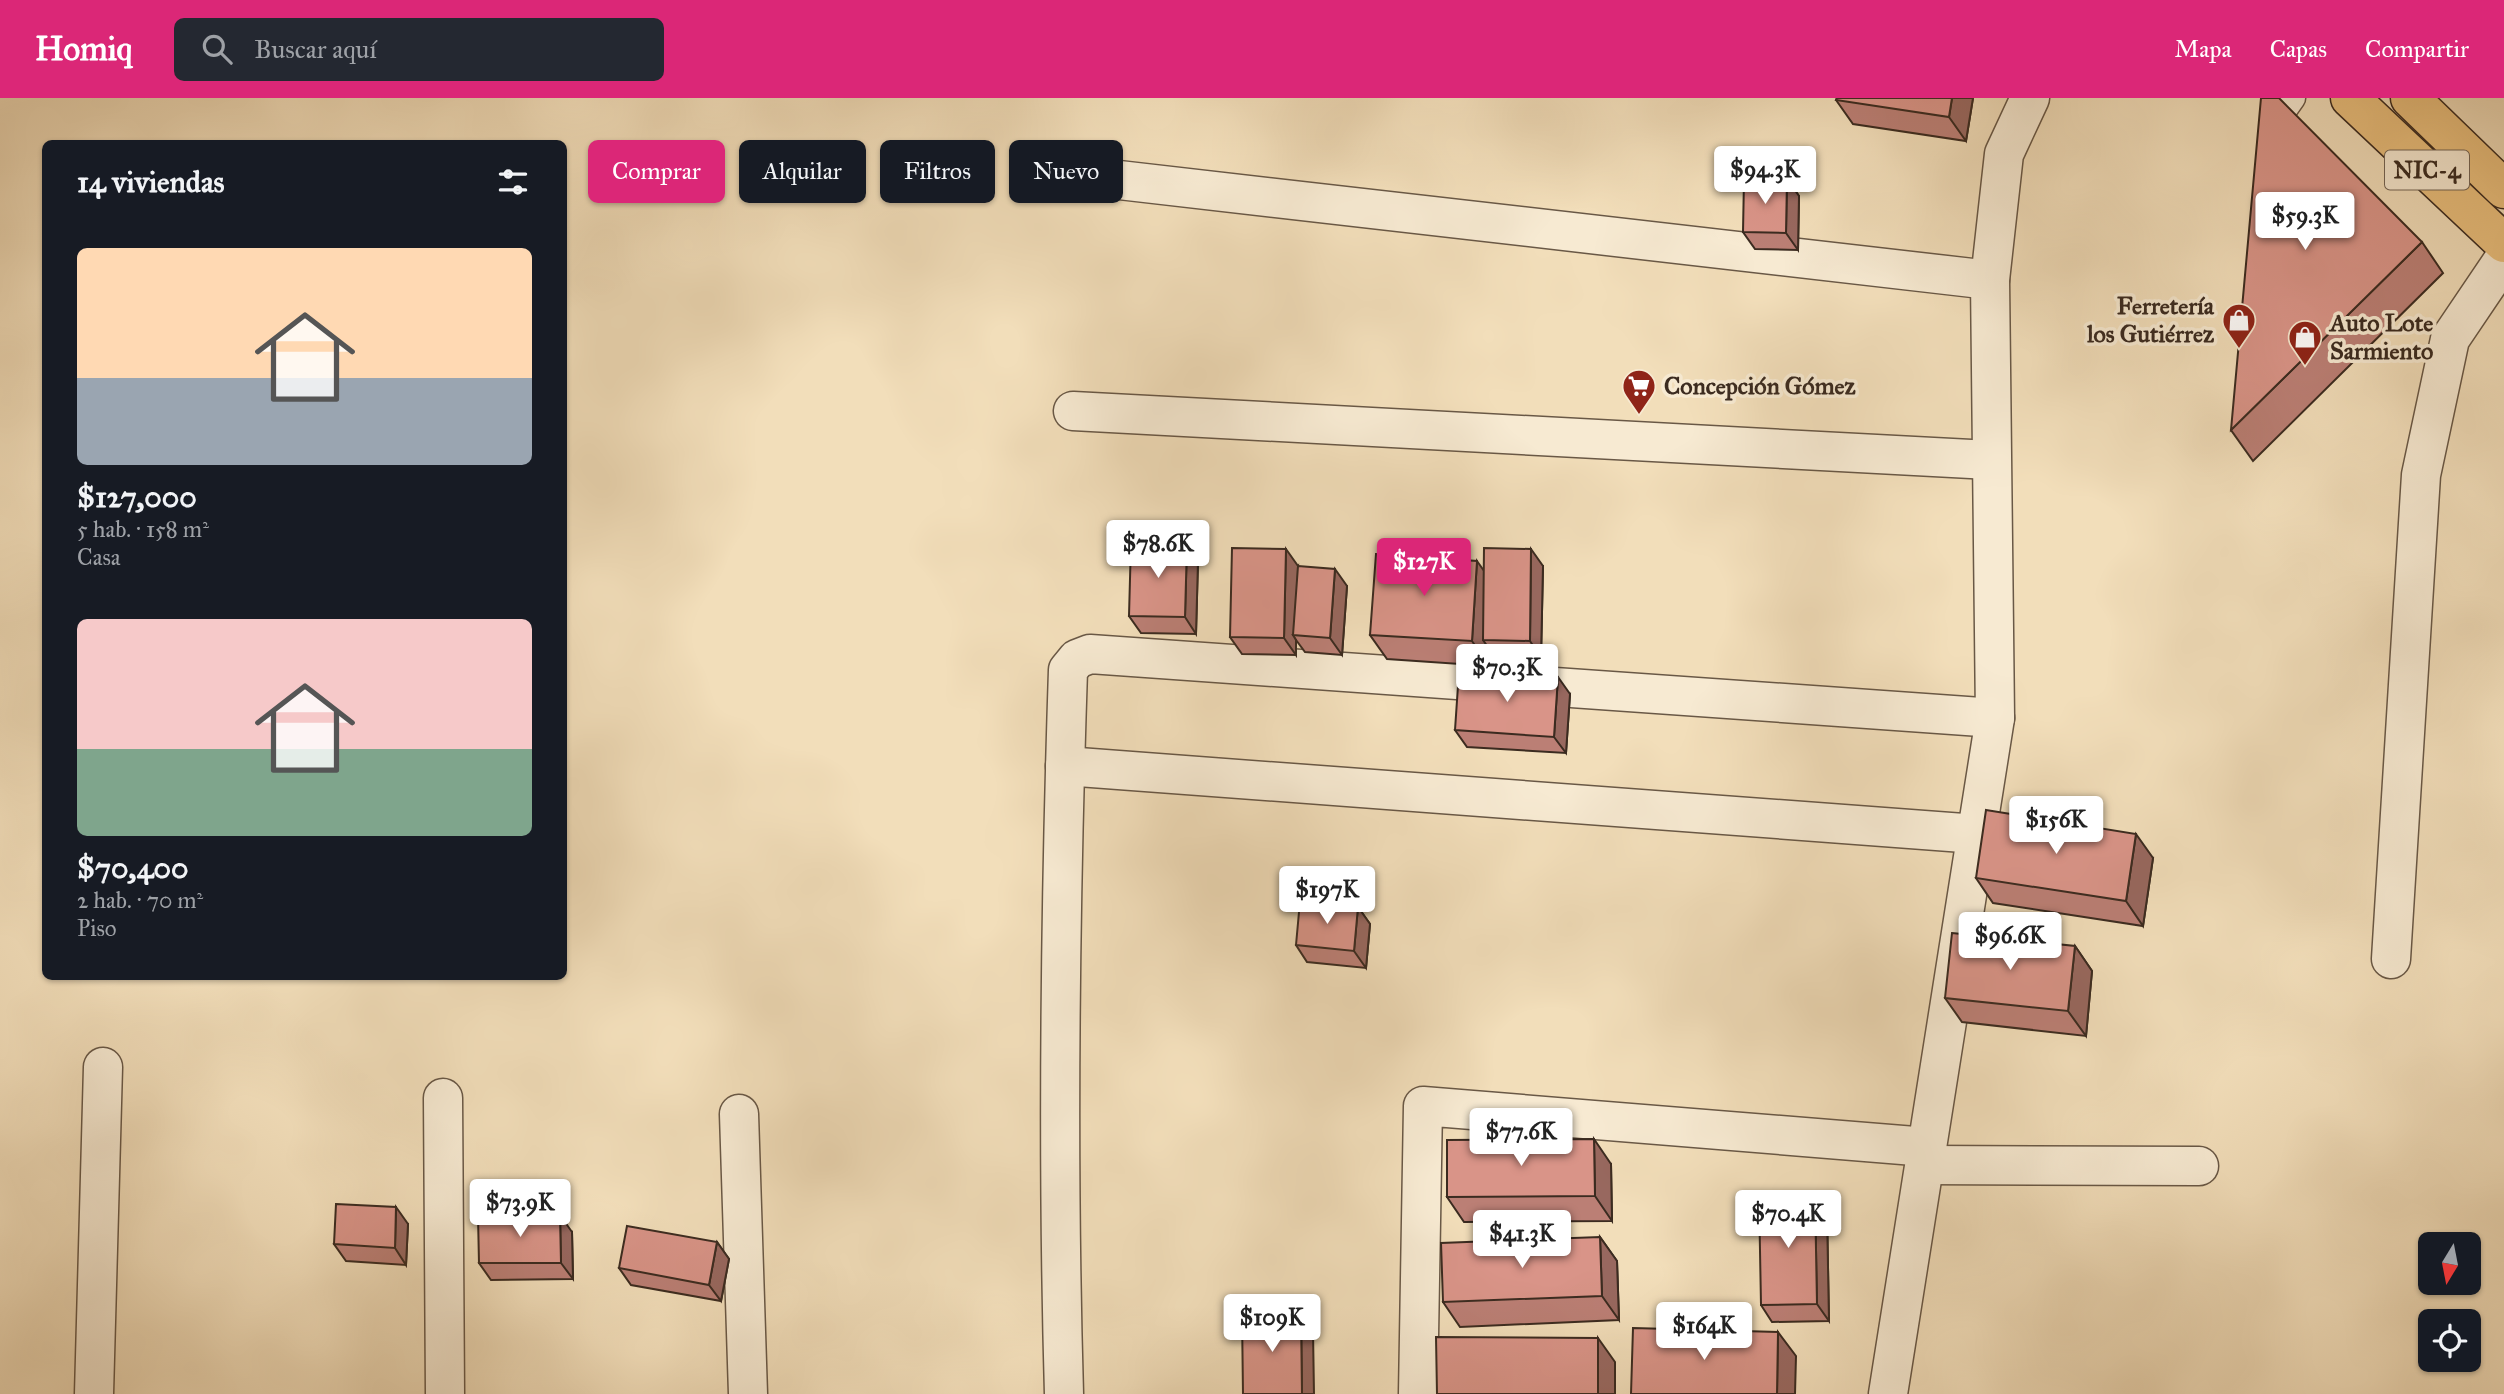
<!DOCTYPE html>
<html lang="es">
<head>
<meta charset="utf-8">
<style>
  body { margin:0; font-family:"IM FELL Great Primer",serif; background:#242831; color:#f1f3f6; height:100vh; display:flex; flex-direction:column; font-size:26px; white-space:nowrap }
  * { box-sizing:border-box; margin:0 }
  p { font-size:23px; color:#9ea1a6 }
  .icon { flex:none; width:38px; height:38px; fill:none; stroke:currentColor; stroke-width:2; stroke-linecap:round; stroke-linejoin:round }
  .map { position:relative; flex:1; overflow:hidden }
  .panel { position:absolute; left:42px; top:42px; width:525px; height:840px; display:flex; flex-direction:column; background:#171b24; border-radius:10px; box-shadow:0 2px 5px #0004 }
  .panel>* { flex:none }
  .banner { position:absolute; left:588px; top:42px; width:665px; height:63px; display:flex; gap:14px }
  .needle { width:46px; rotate:190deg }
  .controls { position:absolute; left:2418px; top:1134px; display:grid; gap:14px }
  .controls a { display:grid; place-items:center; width:63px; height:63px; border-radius:10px; background:#171b24; box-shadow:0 2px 5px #0004; font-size:35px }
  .price { position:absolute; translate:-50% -60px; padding:0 16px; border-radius:7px; background:#fff; color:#222; font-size:23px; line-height:46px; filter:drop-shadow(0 2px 4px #0008) }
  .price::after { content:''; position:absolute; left:50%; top:42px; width:21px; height:16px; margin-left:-10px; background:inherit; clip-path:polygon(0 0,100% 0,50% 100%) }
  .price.on { background:#db2777; color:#fff }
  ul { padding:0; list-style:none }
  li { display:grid; align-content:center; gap:14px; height:371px; padding:0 35px }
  li span { display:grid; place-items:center; height:217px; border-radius:10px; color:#555 }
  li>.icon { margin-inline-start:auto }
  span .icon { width:126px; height:126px; fill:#fffc; stroke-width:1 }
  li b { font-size:30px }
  h2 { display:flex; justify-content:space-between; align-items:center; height:84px; padding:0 35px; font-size:30px }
  .tag { padding:0 24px; border-radius:10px; background:#171b24; box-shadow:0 2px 5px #0004; font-size:24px; line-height:63px }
  .tag.on { background:#db2777; color:#fff }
  header { display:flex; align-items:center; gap:42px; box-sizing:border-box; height:98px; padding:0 35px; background:#db2777; color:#fff }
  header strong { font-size:33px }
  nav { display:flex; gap:38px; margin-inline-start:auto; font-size:24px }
  .search { width:490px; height:63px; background:#242831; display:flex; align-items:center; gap:18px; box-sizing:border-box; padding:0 24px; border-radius:10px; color:#9ea1a6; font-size:26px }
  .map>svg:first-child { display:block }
</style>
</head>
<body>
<header>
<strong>Homiq</strong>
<div class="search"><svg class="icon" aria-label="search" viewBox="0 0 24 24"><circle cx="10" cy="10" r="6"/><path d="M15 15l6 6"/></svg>Buscar aquí</div>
<nav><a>Mapa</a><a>Capas</a><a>Compartir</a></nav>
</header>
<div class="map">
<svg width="2504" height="1296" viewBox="0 0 2504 1296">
  <rect width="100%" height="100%" fill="#f2deba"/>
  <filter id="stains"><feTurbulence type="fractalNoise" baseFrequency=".00286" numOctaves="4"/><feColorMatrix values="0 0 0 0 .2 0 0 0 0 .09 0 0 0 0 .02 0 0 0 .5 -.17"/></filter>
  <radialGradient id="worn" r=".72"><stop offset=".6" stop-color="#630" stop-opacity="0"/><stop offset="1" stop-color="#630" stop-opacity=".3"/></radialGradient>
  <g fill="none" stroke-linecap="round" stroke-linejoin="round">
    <defs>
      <path id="lane" d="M2277,37l4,-20 12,-17"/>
      <g id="street">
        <path d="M1067,76l923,106"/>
        <path d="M1073,313l917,49"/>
        <path d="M1065,668l912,68"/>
        <path d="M2391,861l30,-484 29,-136 54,-80"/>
        <path d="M443,1000l2,296"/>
        <path d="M739,1016l9,280"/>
        <path d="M1925,1067l274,1"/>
        <path d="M94,1296l9,-327"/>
        <path d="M1064,1296c-7,-241 -4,-483 4,-724l9,-11 13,-5 905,64"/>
        <path d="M1418,1296l5,-288 504,41"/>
        <path d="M1888,1296l107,-676 -5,-438 14,-126 26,-56"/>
      </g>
      <g id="highway">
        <path d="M2350,0l154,145"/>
        <path d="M2410,0l94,91"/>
      </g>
    </defs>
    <use href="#lane" stroke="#695846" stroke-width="27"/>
    <use href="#street" stroke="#695846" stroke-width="41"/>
    <use href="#highway" stroke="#3b2b20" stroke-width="41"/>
    <use href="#lane" stroke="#f7ead2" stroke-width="24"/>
    <use href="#street" stroke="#f7ead2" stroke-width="38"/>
    <use href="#highway" stroke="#e9bf7d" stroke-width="38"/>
  </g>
  <g fill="#bb7f75" stroke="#3b2b20" stroke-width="2">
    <path d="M1837,0h136l-7,43 -113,-17 -17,-24z"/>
    <path d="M1787,81l12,17 -1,54 -43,-1 -12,-17z"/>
    <path d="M2422,144l21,31 -190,188 -22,-31z"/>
    <path d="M1187,446l11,17 -2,73 -55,-1 -12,-17z"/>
    <path d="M1298,468l-1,13 50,7 -5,69 -37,-3 -9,-12v15l-54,-1 -12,-17z"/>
    <path d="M1543,468l-2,92 -46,-1 -5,-7 -1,16 -102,-7 -17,-24 114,-64z"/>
    <path d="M1570,596l-4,59 -99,-6 -12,-17z"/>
    <path d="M2153,760l-10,68 -150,-23 -17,-25z"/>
    <path d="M1358,809l12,17 -4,44 -59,-6 -11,-17z"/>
    <path d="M2075,848l17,25 -6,65 -124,-14 -17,-24z"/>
    <path d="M1611,1066l1,57 -148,1 -17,-25z"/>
    <path d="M1815,1097l12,17 2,109 -57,1 -11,-17z"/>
    <path d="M408,1126l-2,41 -60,-4 -12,-17z"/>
    <path d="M572,1134l1,47 -82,1 -12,-17z"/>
    <path d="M1600,1139l17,24 2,59 -159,7 -17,-25z"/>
    <path d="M717,1144l12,17 -8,42 -90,-16 -12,-17z"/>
  </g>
  <g fill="#98685f" stroke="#3b2b20" stroke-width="2">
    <path d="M1952,0h21l-7,43 -17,-24z"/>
    <path d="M1787,81l12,17 -1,54 -12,-17z"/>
    <path d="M1187,446l11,17 -2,73 -11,-17z"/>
    <path d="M1286,451l12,17 -1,69h-4l3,5v15l-12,-17z"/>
    <path d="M1531,451l12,17 -2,92 -11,-17z"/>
    <path d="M1477,463l17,24 -11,55 7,10 -1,16 -17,-25z"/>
    <path d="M1335,471l12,17 -5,69 -12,-17z"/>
    <path d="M1558,579l12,17 -4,59 -12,-16z"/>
    <path d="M2136,736l17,24 -10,68 -17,-25z"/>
    <path d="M1358,809l12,17 -4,44 -12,-17z"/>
    <path d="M2075,848l17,25 -6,65 -18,-25z"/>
    <path d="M1594,1041l17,25 1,57 -17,-25z"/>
    <path d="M1815,1097l12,17 2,109 -12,-17z"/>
    <path d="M396,1109l12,17 -2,41 -11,-17z"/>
    <path d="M560,1117l12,17 1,47 -12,-16z"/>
    <path d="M1600,1139l17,24 2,59 -17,-24z"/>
    <path d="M717,1144l12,17 -8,42 -12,-16z"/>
    <path d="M1301,1216l12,17 1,63h-12z"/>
    <path d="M1778,1234l18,24 -1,38h-18z"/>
    <path d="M1598,1240l17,24v32h-17z"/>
  </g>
  <g fill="#d99488" stroke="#3b2b20" stroke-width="2">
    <path d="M1837,0h115l-3,19 -113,-17z"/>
    <path d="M2261,0h18l143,144 -191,188z"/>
    <path d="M1744,81h43l-1,54 -43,-1z"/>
    <path d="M1131,444l56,2 -2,73 -56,-1z"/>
    <path d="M1232,450l54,1 -2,89 -54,-1z"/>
    <path d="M1484,450l47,1 -1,92 -47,-1z"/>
    <path d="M1376,456l101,7 -5,80 -102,-6z"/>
    <path d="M1298,468l37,3 -5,69 -37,-3z"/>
    <path d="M1459,573l99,6 -4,60 -99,-7z"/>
    <path d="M1986,712l150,24 -10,67 -150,-23z"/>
    <path d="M1300,803l58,6 -4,44 -58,-6z"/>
    <path d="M1952,835l123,13 -7,65 -123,-13z"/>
    <path d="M1594,1041l1,57 -148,1v-57z"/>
    <path d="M1815,1097l2,109 -56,1 -2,-109z"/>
    <path d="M336,1106l60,3 -1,41 -61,-4z"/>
    <path d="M560,1117l1,48h-82l-1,-47z"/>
    <path d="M627,1128l90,16 -8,43 -90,-17z"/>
    <path d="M1600,1139l2,59 -159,6 -2,-59z"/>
    <path d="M1242,1216h59l1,80h-59z"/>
    <path d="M1633,1230l145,4 -1,62h-146z"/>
    <path d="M1436,1239l162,1v56h-161z"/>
  </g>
  <defs>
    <symbol id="shop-pin" viewBox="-11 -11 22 30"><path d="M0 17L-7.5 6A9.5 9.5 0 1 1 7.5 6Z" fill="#8f2418" stroke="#f7ead2"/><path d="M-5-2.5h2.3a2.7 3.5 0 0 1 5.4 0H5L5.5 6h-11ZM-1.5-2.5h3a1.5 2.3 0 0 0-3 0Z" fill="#fff"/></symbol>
    <symbol id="supermarket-pin" viewBox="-11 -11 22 30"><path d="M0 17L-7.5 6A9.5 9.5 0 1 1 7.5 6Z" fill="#8f2418" stroke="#f7ead2"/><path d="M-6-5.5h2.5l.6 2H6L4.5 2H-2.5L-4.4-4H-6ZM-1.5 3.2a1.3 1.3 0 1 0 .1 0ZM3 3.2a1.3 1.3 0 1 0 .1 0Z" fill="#fff"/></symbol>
  </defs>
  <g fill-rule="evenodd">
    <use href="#shop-pin" x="2220" y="203" width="38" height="52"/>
    <use href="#shop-pin" x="2286" y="220" width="38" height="52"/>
    <use href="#supermarket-pin" x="1620" y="269" width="38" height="52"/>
  </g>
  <g text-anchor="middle" stroke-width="7" stroke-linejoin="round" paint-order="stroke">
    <rect fill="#f7ead2" stroke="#736455" stroke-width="2" x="2385" y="52.5" width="84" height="39" rx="5"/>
    <g font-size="23" font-weight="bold" fill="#3b2b20">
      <text x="2427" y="80">NIC-4</text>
    </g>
    <g font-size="24" font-weight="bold" fill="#3b2b20" stroke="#f7ead2" text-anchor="start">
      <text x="2214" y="216" text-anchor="end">Ferretería<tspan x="2214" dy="28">los Gutiérrez</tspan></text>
      <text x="2330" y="233">Auto Lote<tspan x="2330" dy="28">Sarmiento</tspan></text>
      <text x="1664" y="296">Concepción Gómez</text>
    </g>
  </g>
  <rect width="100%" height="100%" filter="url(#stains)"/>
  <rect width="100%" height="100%" fill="url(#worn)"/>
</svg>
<div class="controls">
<a><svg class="needle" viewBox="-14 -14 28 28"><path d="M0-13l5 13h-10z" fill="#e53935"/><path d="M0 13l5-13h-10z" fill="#9ea1a6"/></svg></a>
<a><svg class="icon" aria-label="locate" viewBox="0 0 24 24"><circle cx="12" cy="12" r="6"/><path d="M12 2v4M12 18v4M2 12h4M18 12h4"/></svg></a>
</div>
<b class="price" style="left:1765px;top:108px">$94.3K</b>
<b class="price" style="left:2305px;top:154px">$59.3K</b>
<b class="price" style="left:1158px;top:482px">$78.6K</b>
<b class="price on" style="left:1424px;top:500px">$127K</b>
<b class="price" style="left:1507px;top:606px">$70.3K</b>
<b class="price" style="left:2056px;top:758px">$156K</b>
<b class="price" style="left:1327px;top:828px">$197K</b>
<b class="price" style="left:2010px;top:874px">$96.6K</b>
<b class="price" style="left:1521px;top:1070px">$77.6K</b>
<b class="price" style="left:520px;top:1141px">$73.9K</b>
<b class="price" style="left:1788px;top:1152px">$70.4K</b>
<b class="price" style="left:1522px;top:1172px">$41.3K</b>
<b class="price" style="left:1272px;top:1256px">$109K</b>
<b class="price" style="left:1704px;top:1264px">$164K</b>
<div class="banner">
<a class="tag on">Comprar</a>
<a class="tag">Alquilar</a>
<a class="tag">Filtros</a>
<a class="tag">Nuevo</a>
</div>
<section class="panel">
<h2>14 viviendas<svg class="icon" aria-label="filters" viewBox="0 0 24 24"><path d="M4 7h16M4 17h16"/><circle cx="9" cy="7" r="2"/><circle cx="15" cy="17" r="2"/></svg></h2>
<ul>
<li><span style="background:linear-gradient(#ffd9b3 60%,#9aa5b1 0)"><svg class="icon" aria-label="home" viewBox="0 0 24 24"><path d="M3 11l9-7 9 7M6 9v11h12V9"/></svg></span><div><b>$127,000</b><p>5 hab. · 158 m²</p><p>Casa</p></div></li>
<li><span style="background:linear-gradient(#f6c9c9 60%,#7fa58c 0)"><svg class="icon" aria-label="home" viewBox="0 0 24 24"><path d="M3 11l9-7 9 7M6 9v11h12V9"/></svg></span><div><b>$70,400</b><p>2 hab. · 70 m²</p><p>Piso</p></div></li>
</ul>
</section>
</div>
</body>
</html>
